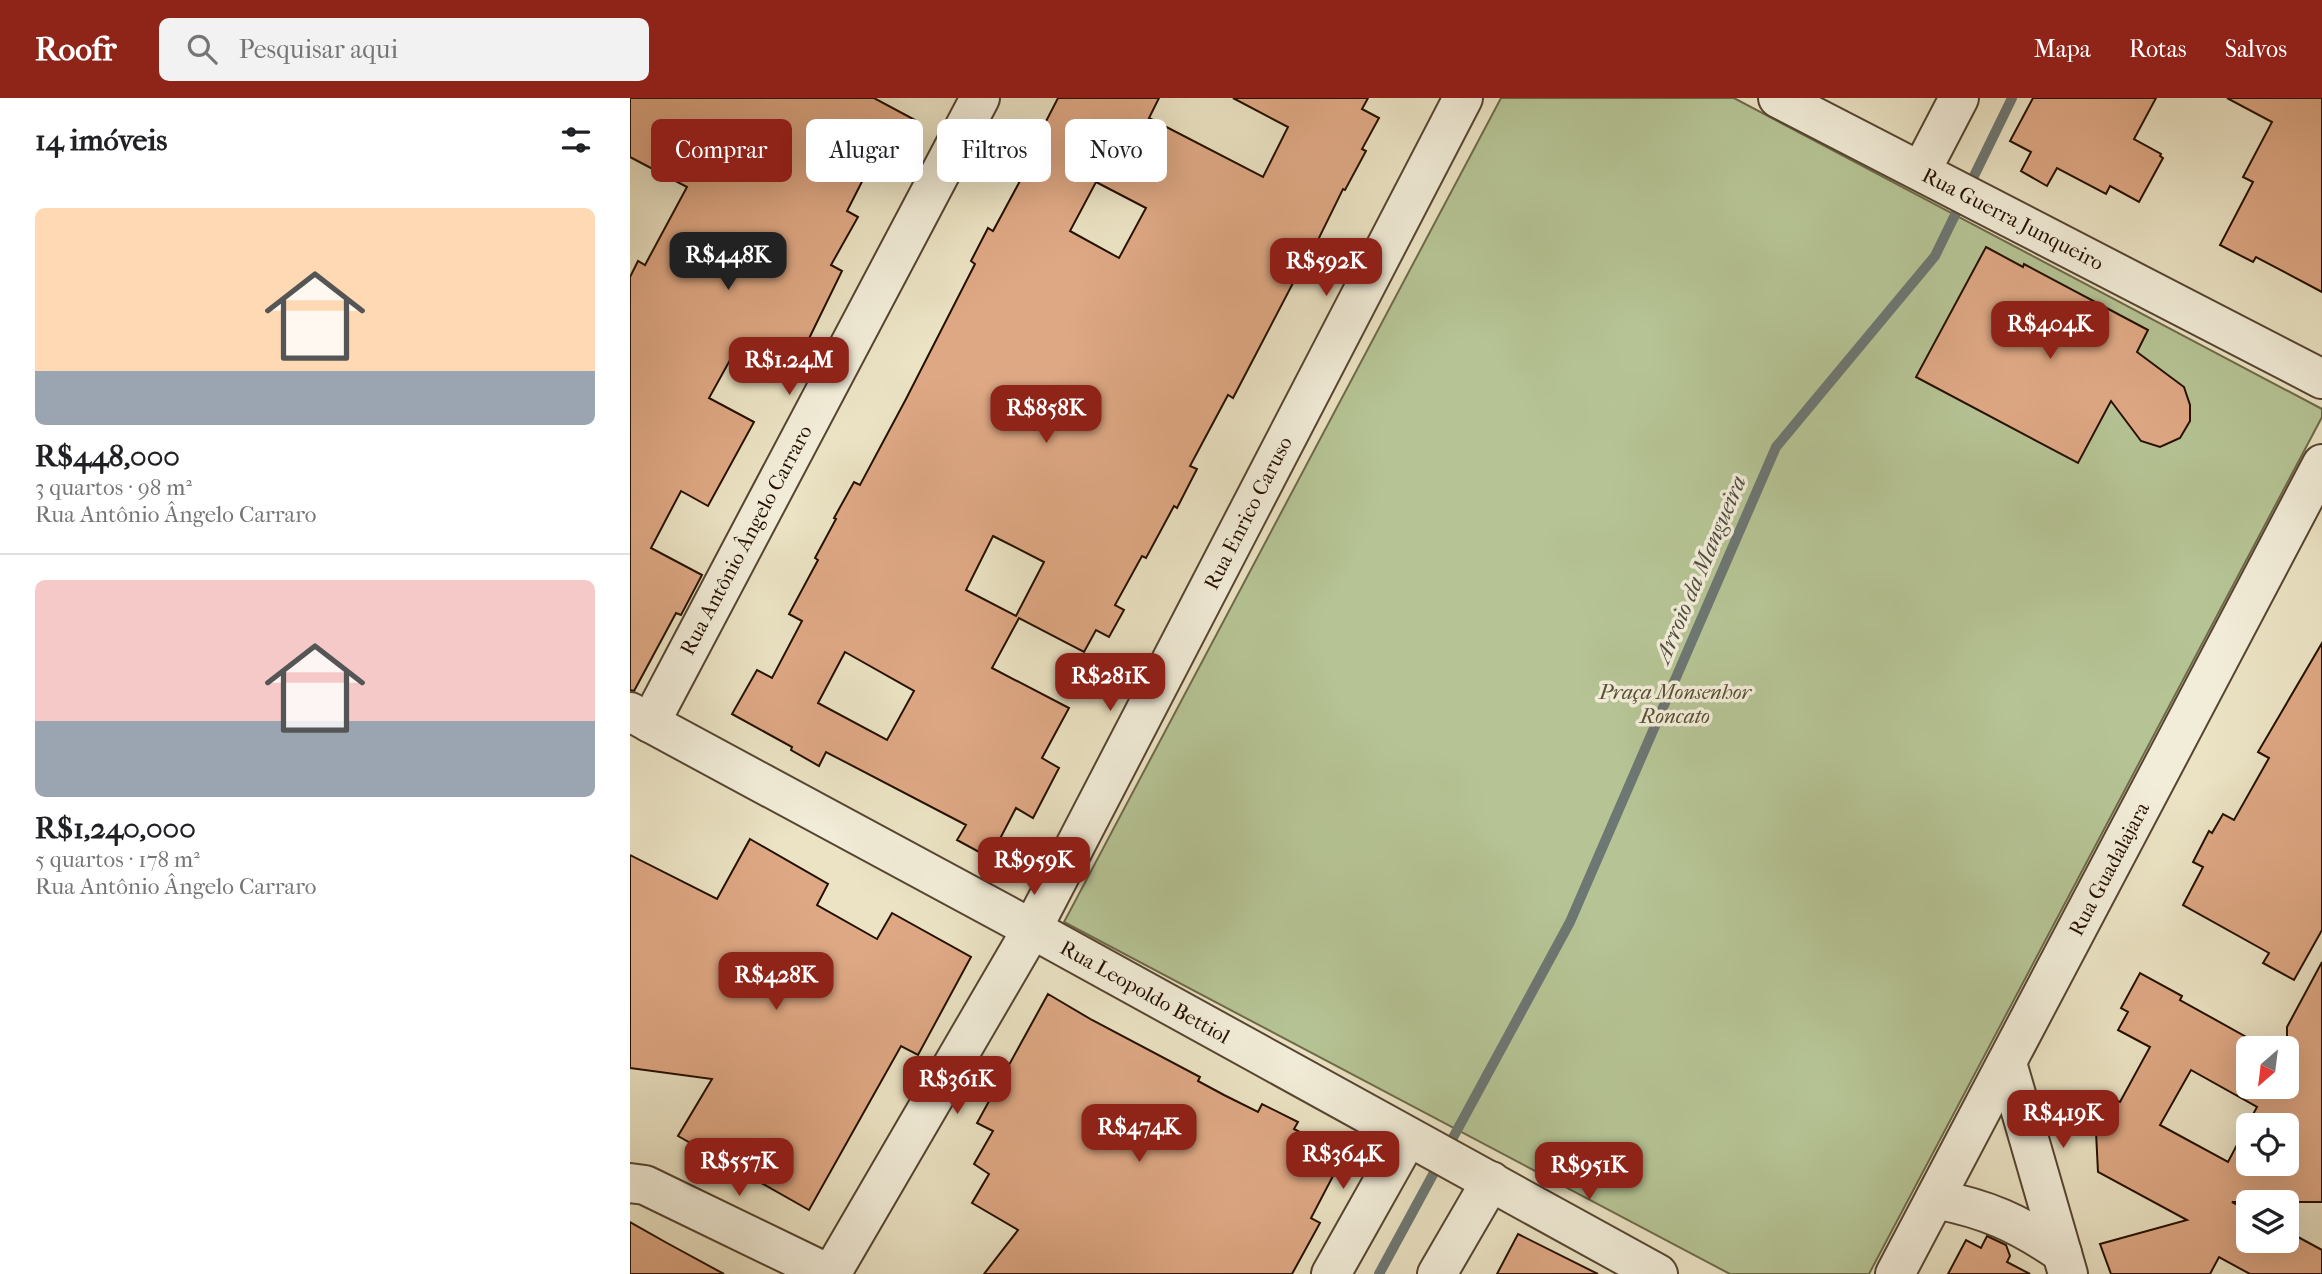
<!DOCTYPE html>
<html lang="pt">
<head>
<meta charset="utf-8">
<style>
  body { margin:0; font-family:"IM FELL French Canon",serif; background:#f2f2f2; color:#202124; height:100vh; display:flex; flex-direction:column; font-size:26px; white-space:nowrap }
  * { box-sizing:border-box; margin:0 }
  p { font-size:23px; color:#757577 }
  .icon { flex:none; width:38px; height:38px; fill:none; stroke:currentColor; stroke-width:2; stroke-linecap:round; stroke-linejoin:round }
  .map { position:relative; flex:1; overflow:hidden }
  .side { display:flex; flex-direction:column; background:#fff; width:630px }
  .side>* { flex:none }
  .top-card { position:absolute; left:21px; top:21px; width:665px; height:63px; display:flex; gap:14px }
  .needle { width:46px; rotate:208deg }
  .fabs { position:absolute; left:1606px; top:938px; display:grid; gap:14px }
  .fabs a { display:grid; place-items:center; width:63px; height:63px; border-radius:10px; background:#fff; box-shadow:0 7px 28px #0002; font-size:35px }
  .price { position:absolute; translate:-50% -60px; padding:0 16px; border-radius:14px; background:#8f2418; color:#fff; font-size:23px; line-height:46px; filter:drop-shadow(0 2px 4px #0008) }
  .price::after { content:''; position:absolute; left:50%; top:42px; width:21px; height:16px; margin-left:-10px; background:inherit; clip-path:polygon(0 0,100% 0,50% 100%) }
  .price.selected { background:#222; color:#fff }
  ul { padding:0; list-style:none }
  li { display:grid; align-content:center; gap:14px; height:371px; padding:0 35px }
  li+li { border-top:2px solid #e0e0e0 }
  li span { display:grid; place-items:center; height:217px; border-radius:10px; color:#555 }
  li>.icon { margin-inline-start:auto }
  span .icon { width:126px; height:126px; fill:#fffc; stroke-width:1 }
  li b { font-size:30px }
  h2 { display:flex; justify-content:space-between; align-items:center; height:84px; padding:0 35px; font-size:30px }
  .chip { padding:0 24px; border-radius:10px; background:#fff; box-shadow:0 7px 28px #0002; font-size:24px; line-height:63px }
  .chip.selected { background:#8f2418; color:#fff }
  header { display:flex; align-items:center; gap:42px; box-sizing:border-box; height:98px; padding:0 35px; background:#8f2418; color:#fff }
  header strong { font-size:33px }
  nav { display:flex; gap:38px; margin-inline-start:auto; font-size:24px }
  .search { width:490px; height:63px; background:#f2f2f2; display:flex; align-items:center; gap:18px; box-sizing:border-box; padding:0 24px; border-radius:10px; color:#757577; font-size:26px }
  main { display:flex; flex:1; min-height:0 }
  .map>svg:first-child { display:block }
</style>
</head>
<body>
<header>
<strong>Roofr</strong>
<div class="search"><svg class="icon" aria-label="search" viewBox="0 0 24 24"><circle cx="10" cy="10" r="6"/><path d="M15 15l6 6"/></svg>Pesquisar aqui</div>
<nav><a>Mapa</a><a>Rotas</a><a>Salvos</a></nav>
</header>
<main>
<section class="side">
<h2>14 imóveis<svg class="icon" aria-label="filters" viewBox="0 0 24 24"><path d="M4 7h16M4 17h16"/><circle cx="9" cy="7" r="2"/><circle cx="15" cy="17" r="2"/></svg></h2>
<ul>
<li><span style="background:linear-gradient(#ffd9b3 75%,#9aa5b1 0)"><svg class="icon" aria-label="home" viewBox="0 0 24 24"><path d="M3 11l9-7 9 7M6 9v11h12V9"/></svg></span><div><b>R$448,000</b><p>3 quartos · 98 m²</p><p>Rua Antônio Ângelo Carraro</p></div></li>
<li><span style="background:linear-gradient(#f6c9c9 65%,#9aa5b1 0)"><svg class="icon" aria-label="home" viewBox="0 0 24 24"><path d="M3 11l9-7 9 7M6 9v11h12V9"/></svg></span><div><b>R$1,240,000</b><p>5 quartos · 178 m²</p><p>Rua Antônio Ângelo Carraro</p></div></li>
</ul>
</section>
<div class="map">
<svg width="1692" height="1176" viewBox="0 0 1692 1176">
  <rect width="100%" height="100%" fill="#ebe3c4"/>
  <filter id="stains"><feTurbulence type="fractalNoise" baseFrequency=".00286" numOctaves="4"/><feColorMatrix values="0 0 0 0 .2 0 0 0 0 .09 0 0 0 0 .02 0 0 0 .5 -.17"/></filter>
  <radialGradient id="worn" r=".72"><stop offset=".6" stop-color="#630" stop-opacity="0"/><stop offset="1" stop-color="#630" stop-opacity=".3"/></radialGradient>
  <path fill="#b6c495" stroke="#6e6a4a" stroke-width="2" d="M871,0h233l588,311v8l-453,857h-139l-666,-352z"/>
  <g fill="none" stroke-linecap="round" stroke-linejoin="round">
    <path stroke="#6d7773" stroke-width="10" d="M749,1176l191,-352 206,-475 159,-191 77,-158"/>
  </g>
  <g fill="#dea884" stroke="#251000" stroke-width="2" fill-rule="evenodd">
    <path d="M0,0h244l41,22 -15,29 -4,-2 -11,20 -12,-7 -26,51 11,6 -27,48 11,6 -44,90 -14,-8 -5,10 -39,-21 -31,56 45,24 -46,84 -27,-15 -30,57 51,27 -21,40 -5,-2 -42,78 -4,-1v-413l8,-16 7,4 42,-78 -57,-30z"/>
    <path d="M428,0h101l-10,20 114,59 25,-50 -55,-29h135l-6,11 17,9 -17,31 4,2 -21,39 -2,-1 -25,51 -2,-1 -83,159 -5,-3 -38,71 7,3 -20,39 -3,-2 -28,52 -4,-2 -27,49 9,5 -15,27 -13,-7 -12,22 -65,-34 -27,50 77,40 -27,50 17,10 -26,50 -17,-10 -26,50 -33,-18 9,-15 -140,-73 -7,14 -28,-16 1,-3 -60,-33 25,-44 15,8 30,-57 -13,-7 29,-54 -3,-2 21,-39 -2,-1 20,-36 6,3 46,-86 69,-135 -4,-3 17,-33 5,3 35,-65 -4,-2zM466,84l50,26 -27,50 -49,-27zM363,438l51,26 -28,54 -50,-26zM215,554l69,39 -27,49 -69,-37z"/>
    <path d="M1403,0h123l-22,41 27,15 -1,2 3,2 -24,44 -29,-16 -4,8 -49,-26 -10,18 -26,-15 10,-19 -21,-11z"/>
    <path d="M1597,0h95v194l-66,-35 -3,5 -33,-17 33,-63 -10,-5 29,-55z"/>
    <path d="M1356,149l37,20 1,-3 124,66 -11,22 47,35 6,18v16l-10,17 -20,9 -19,-6 -30,-40 -33,62 -162,-86z"/>
    <path d="M1692,545v287l-28,50 -31,-17 6,-10 -86,-48 20,-38 -10,-5 16,-31 3,2 11,-19 11,6 35,-62 -11,-6z"/>
    <path d="M120,741l78,45 -11,21 60,34 15,-26 79,44 -53,98 -17,-9 -92,164 -131,-74 34,-57 -82,-11v-213l87,44z"/>
    <path d="M1692,864v240h-90l17,9v30h38v-10l35,19v24h-72l-31,-17 -9,17h-99l-11,-30 87,-24 -89,-48 -2,-40 18,-33 6,3 30,-55 -32,-17 10,-18 -7,-4 19,-35 42,23 -2,4 86,48h-17v39h38v-60zM1561,972l66,37 -29,55 -68,-37zM1619,1027h38v39h-38z"/>
    <path d="M418,896l44,26 108,57 -2,4 26,14 34,17 4,-8 36,18 -4,7 50,26 -33,63 9,5 -28,51h-308l34,-44 -46,-27 17,-29 -15,-10 19,-33 -16,-8z"/>
    <path d="M0,1124l37,21 57,31h-94z"/>
    <path d="M888,1136l80,40h-101z"/>
    <path d="M1357,1138l19,9 4,11 -3,6 23,12h-82l18,-34 15,8z"/>
  </g>
  <g fill="none" stroke-linecap="round" stroke-linejoin="round">
    <defs>
      <g id="minor">
        <path d="M1148,0l544,281"/>
        <path d="M1291,73l38,-73"/>
        <path d="M0,614l402,217 626,345"/>
        <path d="M20,625l330,-625"/>
        <path d="M1377,965l61,211"/>
        <path d="M0,1085l15,2 184,89"/>
        <path d="M1305,1101c52,10 83,24 127,54"/>
        <path d="M201,1176l201,-345 431,-831"/>
        <path d="M701,1176l77,-137"/>
        <path d="M807,1176l54,-93"/>
        <path d="M1265,1176l427,-810"/>
      </g>
    </defs>
    <use href="#minor" stroke="#564531" stroke-width="42"/>
    <use href="#minor" stroke="#f2edd9" stroke-width="38"/>
  </g>
  <g text-anchor="middle" stroke-width="7" stroke-linejoin="round" paint-order="stroke">
    <g font-size="21" fill="#251000" stroke="#f2edd9">
      <text transform="translate(1383 121) rotate(27)" y="7">Rua Guerra Junqueiro</text>
      <text transform="translate(618 415) rotate(-63)" y="7">Rua Enrico Caruso</text>
      <text transform="translate(116 442) rotate(-62)" y="7">Rua Antônio Ângelo Carraro</text>
      <text transform="translate(1479 771) rotate(-62)" y="7">Rua Guadalajara</text>
      <text transform="translate(515 894) rotate(29)" y="7">Rua Leopoldo Bettiol</text>
    </g>
    <g font-size="21" font-style="italic" fill="#584f34" stroke="#f2edd9">
      <text x="1045" y="601">Praça Monsenhor<tspan x="1045" dy="24">Roncato</tspan></text>
    </g>
    <g font-size="23" font-style="italic" fill="#4f4c43" stroke="#f2edd9">
      <text transform="translate(1070 471) rotate(-67)" y="8">Arroio da Mangueira</text>
    </g>
  </g>
  <rect width="100%" height="100%" filter="url(#stains)"/>
  <rect width="100%" height="100%" fill="url(#worn)"/>
</svg>
<div class="fabs">
<a><svg class="needle" viewBox="-14 -14 28 28"><path d="M0-13l5 13h-10z" fill="#e53935"/><path d="M0 13l5-13h-10z" fill="#757577"/></svg></a>
<a><svg class="icon" aria-label="locate" viewBox="0 0 24 24"><circle cx="12" cy="12" r="6"/><path d="M12 2v4M12 18v4M2 12h4M18 12h4"/></svg></a>
<a><svg class="icon" aria-label="layers" viewBox="0 0 24 24"><path d="M12 4l9 5-9 5-9-5zM3 14l9 5 9-5"/></svg></a>
</div>
<b class="price selected" style="left:98px;top:194px">R$448K</b>
<b class="price" style="left:696px;top:200px">R$592K</b>
<b class="price" style="left:1420px;top:263px">R$404K</b>
<b class="price" style="left:159px;top:299px">R$1.24M</b>
<b class="price" style="left:416px;top:347px">R$858K</b>
<b class="price" style="left:480px;top:615px">R$281K</b>
<b class="price" style="left:404px;top:799px">R$959K</b>
<b class="price" style="left:146px;top:914px">R$428K</b>
<b class="price" style="left:327px;top:1018px">R$361K</b>
<b class="price" style="left:1433px;top:1052px">R$419K</b>
<b class="price" style="left:509px;top:1066px">R$474K</b>
<b class="price" style="left:713px;top:1093px">R$364K</b>
<b class="price" style="left:109px;top:1100px">R$557K</b>
<b class="price" style="left:959px;top:1104px">R$951K</b>
<div class="top-card">
<a class="chip selected">Comprar</a>
<a class="chip">Alugar</a>
<a class="chip">Filtros</a>
<a class="chip">Novo</a>
</div>
</div>
</main>
</body>
</html>
